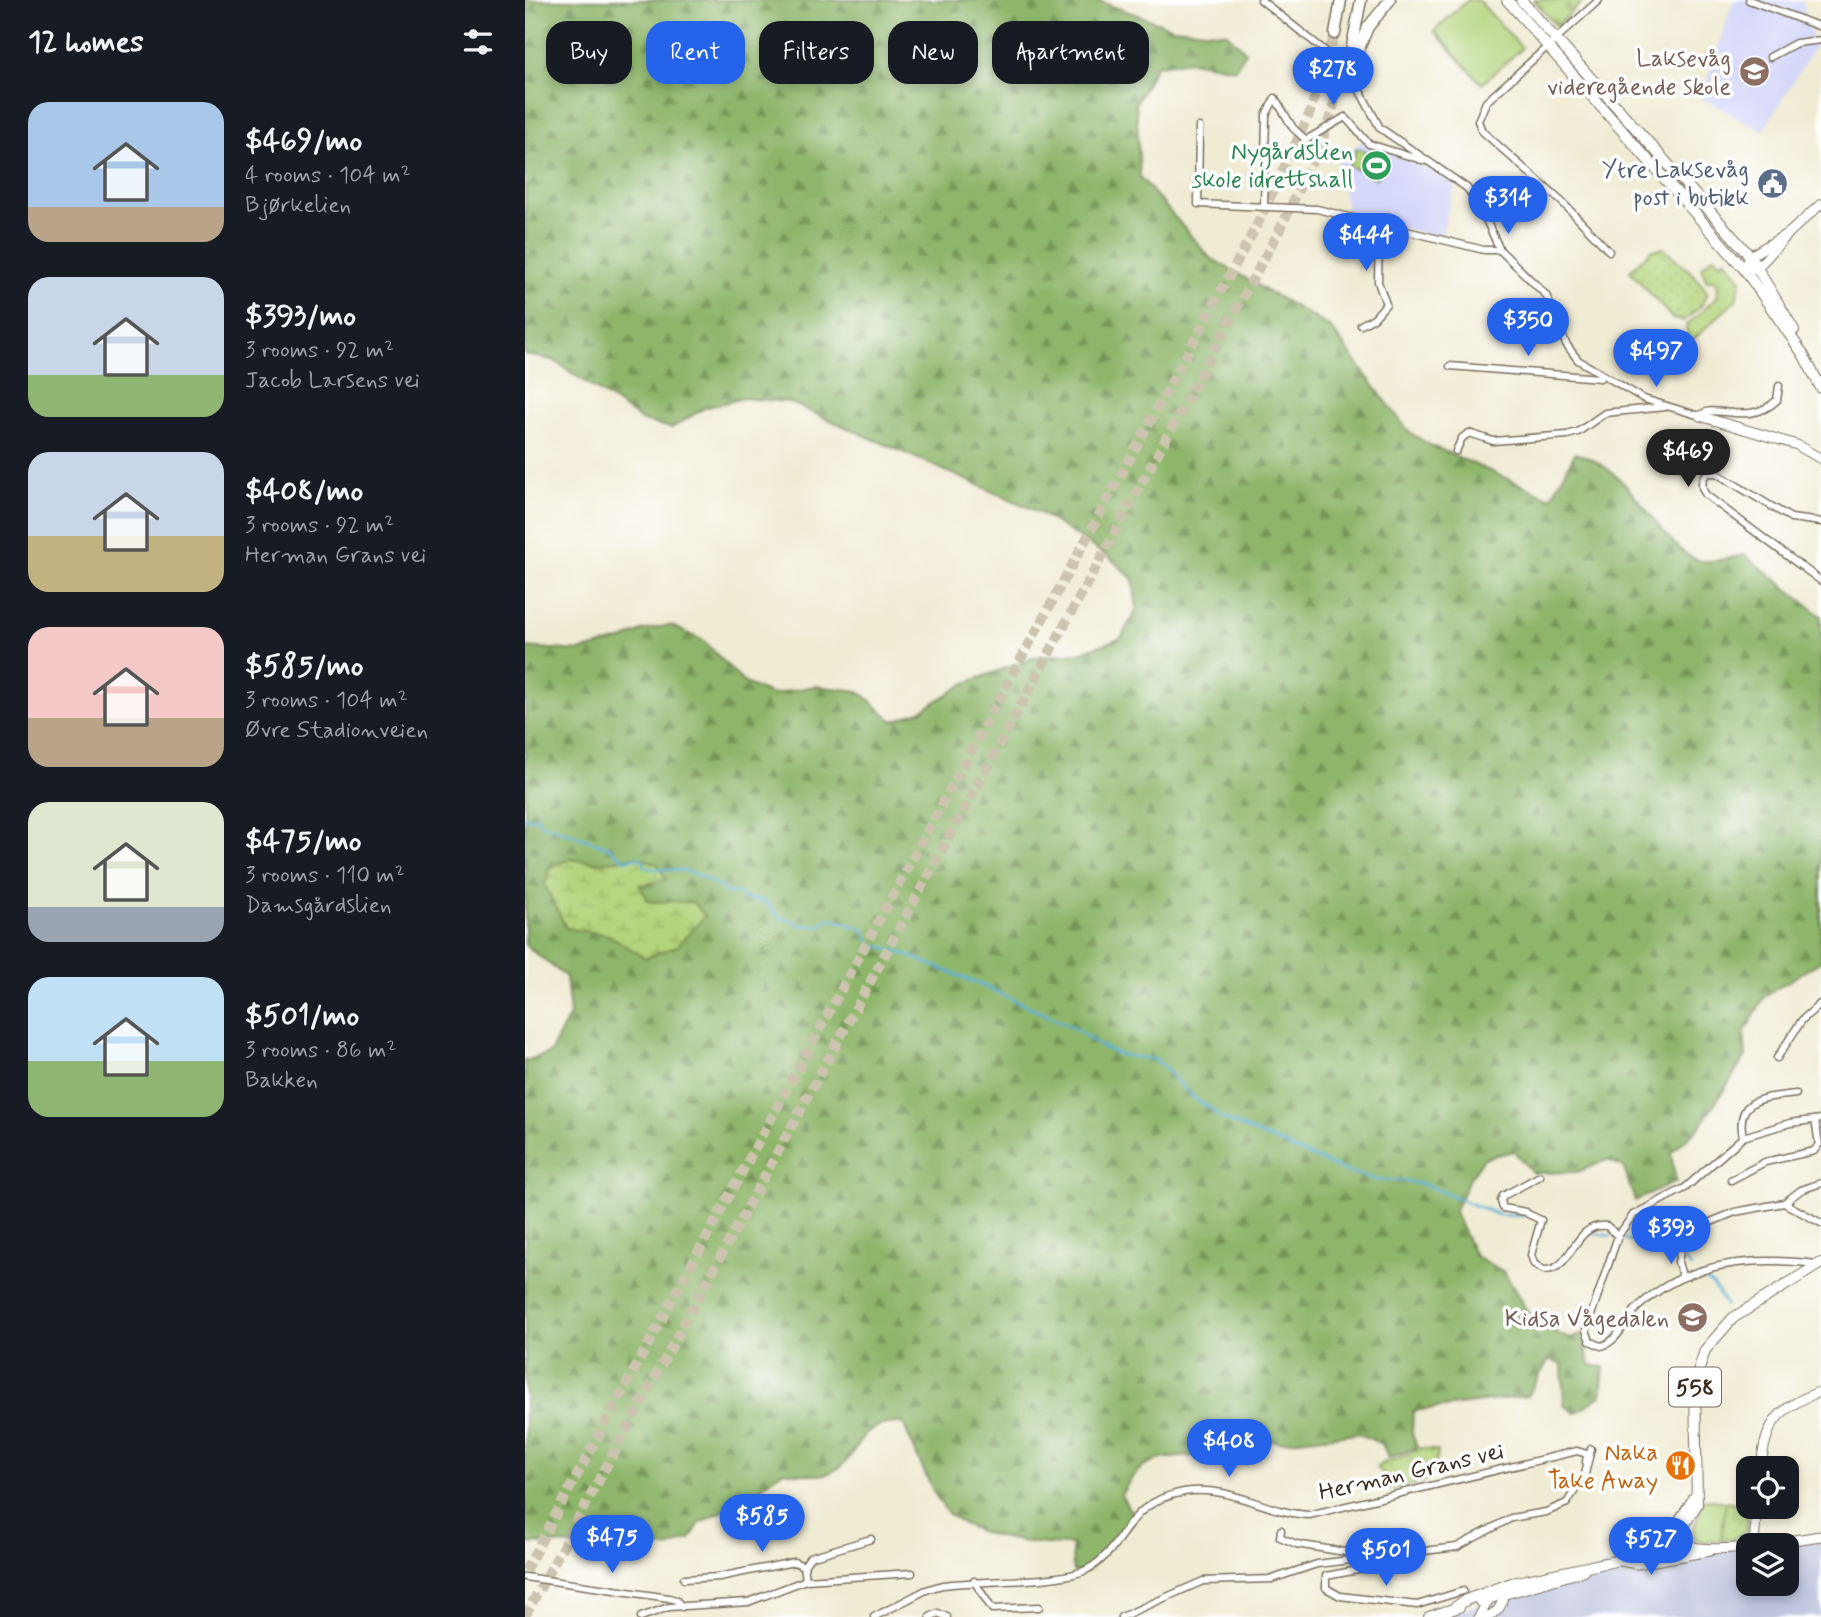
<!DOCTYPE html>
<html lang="en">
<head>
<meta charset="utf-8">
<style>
  body { margin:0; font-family:Mynerve,sans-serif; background:#242831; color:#f1f3f6; height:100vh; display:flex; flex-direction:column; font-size:26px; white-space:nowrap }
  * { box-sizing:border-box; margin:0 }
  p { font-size:23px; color:#9ea1a6 }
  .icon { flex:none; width:38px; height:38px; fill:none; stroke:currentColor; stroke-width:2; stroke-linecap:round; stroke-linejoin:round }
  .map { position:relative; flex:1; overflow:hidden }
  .drawer { display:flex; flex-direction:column; background:#171b24; width:525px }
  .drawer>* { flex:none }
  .guide { position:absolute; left:21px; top:21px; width:665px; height:63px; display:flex; gap:14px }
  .fabs { position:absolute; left:1211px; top:1456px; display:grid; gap:14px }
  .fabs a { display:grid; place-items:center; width:63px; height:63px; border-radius:14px; background:#171b24; box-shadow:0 4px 10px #0003; font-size:35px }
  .price { position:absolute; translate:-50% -60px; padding:0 16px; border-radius:24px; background:#2563eb; color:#fff; font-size:23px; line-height:46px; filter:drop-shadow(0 2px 4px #0008) }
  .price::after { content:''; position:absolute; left:50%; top:42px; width:21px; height:16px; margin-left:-10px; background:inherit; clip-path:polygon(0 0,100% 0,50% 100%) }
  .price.active { background:#222; color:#fff }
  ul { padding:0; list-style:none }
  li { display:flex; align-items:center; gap:21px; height:175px; padding:0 28px }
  li span { display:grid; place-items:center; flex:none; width:196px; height:140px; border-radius:21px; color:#555 }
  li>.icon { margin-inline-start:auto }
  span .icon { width:84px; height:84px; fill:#fffc; stroke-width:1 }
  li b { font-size:30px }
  h2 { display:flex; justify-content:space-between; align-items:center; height:84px; padding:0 28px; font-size:30px }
  .chip { padding:0 24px; border-radius:21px; background:#171b24; box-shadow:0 4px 10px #0003; font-size:24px; line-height:63px }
  .chip.active { background:#2563eb; color:#fff }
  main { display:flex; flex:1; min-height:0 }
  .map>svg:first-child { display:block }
</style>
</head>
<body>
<main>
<section class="drawer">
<h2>12 homes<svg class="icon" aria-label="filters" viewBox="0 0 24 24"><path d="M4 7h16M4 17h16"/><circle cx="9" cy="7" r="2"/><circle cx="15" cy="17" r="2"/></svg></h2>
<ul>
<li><span style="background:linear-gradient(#a9c7e8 75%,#b9a48a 0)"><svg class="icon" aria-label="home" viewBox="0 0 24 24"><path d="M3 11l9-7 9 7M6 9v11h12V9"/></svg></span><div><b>$469/mo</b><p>4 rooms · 104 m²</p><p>Bjørkelien</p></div></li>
<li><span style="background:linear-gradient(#c9d6e8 70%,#8fb573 0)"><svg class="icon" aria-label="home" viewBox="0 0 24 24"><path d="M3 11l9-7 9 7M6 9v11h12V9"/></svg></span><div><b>$393/mo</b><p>3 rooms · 92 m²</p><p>Jacob Larsens vei</p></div></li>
<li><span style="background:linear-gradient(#c9d6e8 60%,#c2b280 0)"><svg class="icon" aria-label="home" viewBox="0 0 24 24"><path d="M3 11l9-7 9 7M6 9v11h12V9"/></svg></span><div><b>$408/mo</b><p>3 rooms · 92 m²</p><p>Herman Grans vei</p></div></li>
<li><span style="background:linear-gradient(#f6c9c9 65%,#b9a48a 0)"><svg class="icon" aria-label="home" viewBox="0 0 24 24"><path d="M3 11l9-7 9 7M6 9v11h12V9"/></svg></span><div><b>$585/mo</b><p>3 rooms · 104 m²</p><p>Øvre Stadionveien</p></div></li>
<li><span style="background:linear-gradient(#dfe7d0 75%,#9aa5b1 0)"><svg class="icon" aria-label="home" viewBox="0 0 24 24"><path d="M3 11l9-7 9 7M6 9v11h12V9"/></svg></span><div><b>$475/mo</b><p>3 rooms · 110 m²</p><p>Damsgårdslien</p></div></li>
<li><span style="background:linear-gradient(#bfe0f5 60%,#8fb573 0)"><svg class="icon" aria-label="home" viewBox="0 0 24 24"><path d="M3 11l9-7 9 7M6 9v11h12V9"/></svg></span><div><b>$501/mo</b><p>3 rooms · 86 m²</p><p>Bakken</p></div></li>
</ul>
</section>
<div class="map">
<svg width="1296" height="1617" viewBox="0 0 1296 1617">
  <defs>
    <pattern id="forest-firs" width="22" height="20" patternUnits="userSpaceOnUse" patternTransform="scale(1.75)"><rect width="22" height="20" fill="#8eb66b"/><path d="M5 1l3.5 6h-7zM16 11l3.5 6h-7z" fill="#759457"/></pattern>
    <pattern id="wetland-marsh" width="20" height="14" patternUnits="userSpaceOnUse" patternTransform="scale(1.75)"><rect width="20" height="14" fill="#b3d47b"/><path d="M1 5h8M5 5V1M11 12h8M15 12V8" fill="none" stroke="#9bb66a"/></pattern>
    <pattern id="cemetery-stones" width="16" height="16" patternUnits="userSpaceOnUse" patternTransform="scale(1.75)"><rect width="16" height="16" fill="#b3d47b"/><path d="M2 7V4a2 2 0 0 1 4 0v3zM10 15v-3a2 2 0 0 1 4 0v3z" fill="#9bb66a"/></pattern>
    <pattern id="park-dots" width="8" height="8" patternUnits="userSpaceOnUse" patternTransform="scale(1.75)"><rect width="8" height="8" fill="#b3d47b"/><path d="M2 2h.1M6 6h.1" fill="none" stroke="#9bb66a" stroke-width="1.8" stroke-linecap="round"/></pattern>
  </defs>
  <rect width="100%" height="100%" fill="#fff"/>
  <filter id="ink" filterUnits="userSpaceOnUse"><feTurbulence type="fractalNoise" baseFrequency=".0143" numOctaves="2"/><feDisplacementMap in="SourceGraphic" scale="14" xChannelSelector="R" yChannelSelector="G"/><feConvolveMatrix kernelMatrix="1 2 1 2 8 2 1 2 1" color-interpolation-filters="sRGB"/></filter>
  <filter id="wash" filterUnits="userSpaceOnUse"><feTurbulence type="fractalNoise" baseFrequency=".00686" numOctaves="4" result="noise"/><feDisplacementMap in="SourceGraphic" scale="28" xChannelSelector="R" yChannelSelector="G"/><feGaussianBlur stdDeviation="1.57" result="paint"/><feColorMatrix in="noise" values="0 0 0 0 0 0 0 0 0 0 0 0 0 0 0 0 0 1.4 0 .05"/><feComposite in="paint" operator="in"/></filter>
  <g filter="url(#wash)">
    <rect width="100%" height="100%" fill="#f0ebd3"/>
    <g fill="#d5d8f9">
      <path d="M1209,0h68l13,46 -52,85 -62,-33z"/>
      <path d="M837,142l94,38 -15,58 -94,-25 -10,-56z"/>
    </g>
    <path fill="#bdc3de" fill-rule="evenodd" d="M1296,1535v82h-382l214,-65zM1223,1545h39v39h-39z"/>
    <g fill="#b3d47b" stroke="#777f4c" stroke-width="2">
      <path d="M943,0h10l44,48 -40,36 -48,-53z"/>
      <path d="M832,148l27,12 -8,18 -27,-12z"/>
      <path d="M1189,256l6,7 5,-4 16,20 -5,21 -43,40 -5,-1 -2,-13 31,-29 1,-12 -4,-6 -7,2 -6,-13z"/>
      <path d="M1179,1499l22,3 -5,38 -17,2 -13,-5z"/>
    </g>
    <path fill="url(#forest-firs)" stroke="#647044" stroke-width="2" fill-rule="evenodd" d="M0,0h571l77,28 54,5 19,19 -11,17 -44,-8 -35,4 -20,38 4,74 69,80 121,70 79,105 21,13 121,53 24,-45c59,13 88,101 126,108 13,2 31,-4 44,-6l76,61v345l-56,35 -21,37 2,23 -45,69 -30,28 5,29 -41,19 -12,-35 -16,-6 -30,12 -44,1 -19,-22 -30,7 -16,23 -14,31 21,44 29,16 29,49 36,18 13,-4 8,30 14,2 -3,29 -26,17 -11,-8 -2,-40 -13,-6 -22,37 -114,15 -1,22 5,15 -29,10 -6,-14 -24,-11 -77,9 -44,-7c-8,6 -18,16 -28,18 -44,10 -62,-6 -88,42l14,24 -47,52 -15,1 -1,-27c-36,0 -94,-6 -123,-31 -15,-14 -37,-71 -46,-91 -56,-2 -38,39 -77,51 -12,3 -31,-2 -44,-3l-34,27 -48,25 -10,16 -22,9 -143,-5v-482l25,-8 20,-38 -4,-38 -41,-32v-298l55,4 45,-12 17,-8 28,-6 34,16 39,41 28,13 43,-9 45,5 34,30 27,-10 46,-28 69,-26 44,-4 42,-15 16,-29 -4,-30 -23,-21 -71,-46 -250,-110 -46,-4 -39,10 -32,20 -29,-7 -90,-61 -28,-5zM111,857l4,28 8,17h44l-46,56 -37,-23 -43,-7 3,-69 30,4z"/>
    <path fill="url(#wetland-marsh)" stroke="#777f4c" stroke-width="2" d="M111,857l22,7 8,16 -26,5 8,16 45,1 12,14 -29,31 -31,11 -36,-23 -43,-7 -21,-43 5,-17 19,-9 30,4z"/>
    <path fill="url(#cemetery-stones)" stroke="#777f4c" stroke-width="2" d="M1009,0h51l-29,26z"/>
    <g fill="url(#park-dots)" stroke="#777f4c" stroke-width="2">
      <path d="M1138,248l31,27 14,18 -7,13 -17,15 -11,-2 -43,-48 21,-21z"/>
      <path d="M894,1448l19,3c-4,36 -18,31 -49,39l-4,-15 -9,-8c14,-9 31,-8 43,-19z"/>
      <path d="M1201,1502l25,5 -5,24 -15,9h-10z"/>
    </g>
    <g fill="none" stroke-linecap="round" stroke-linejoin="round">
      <g stroke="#5bb1d8" stroke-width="2.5">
        <path d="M0,816l4,3 9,-2 1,6 69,24 17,13 15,-3 7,11c12,2 23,1 35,2 9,1 39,16 45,23l9,-1 6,6 22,3 17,17 14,3 3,4 22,1 10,-8 33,11 10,17 19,3 87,35 96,44 25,18 21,9 36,5c14,13 25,29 40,40 10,8 16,7 22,17l126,54 31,9 28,1 21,4 74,30 24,1"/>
        <path d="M1068,1233l18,3"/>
        <path d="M1099,1239l36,11 13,1"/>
        <path d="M1159,1260l7,7"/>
        <path d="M1176,1277l13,9 12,20"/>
      </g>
    </g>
  </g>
  <g filter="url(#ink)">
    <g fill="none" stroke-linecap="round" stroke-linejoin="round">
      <g stroke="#ccc4af" stroke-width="10" stroke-dasharray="10 5" stroke-linecap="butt">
        <path d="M0,1571l732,-1346 52,-110 26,-81"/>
        <path d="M0,1616l755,-1387 43,-91 28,-86"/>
      </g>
      <defs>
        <g id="street">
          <path d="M736,0l87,69 32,59 87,60 14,21 19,41 46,45 20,49 12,16 66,39 56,17c12,-15 48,12 77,-16l2,-14"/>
          <path d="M1074,0l-113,102 -8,19 4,10 80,71 47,49"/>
          <path d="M1224,0l72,27"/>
          <path d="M1245,57l26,-14 25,-3"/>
          <path d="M674,127l-1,77 119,5 167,41h16"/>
          <path d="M739,206l2,-91 9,-17 18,30 13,12 39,-23 24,27 56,17"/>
          <path d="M836,325l13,-7 12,-14 -8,-22 1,-56"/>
          <path d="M925,366l150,12"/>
          <path d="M931,451l6,-13 7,-5 24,8 74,-6 11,-3 27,-19 60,-6"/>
          <path d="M1296,522l-30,-4 -75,-45h-9c-6,7 -7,14 -1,22l115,86"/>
          <path d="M1252,1058l25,-38 19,-17"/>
          <path d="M1218,1137c-9,-41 24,-39 53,-43"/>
          <path d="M1206,1180l34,-18 49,-11 5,-7 -4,-24"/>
          <path d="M1259,1203l37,20"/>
          <path d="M1001,1212l-23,-4 -2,-7 2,-5 37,-20"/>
          <path d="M1003,1214l13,6 -10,35 3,9 10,6c30,1 28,-48 63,-44l11,10 -32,94 4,11 11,5c18,-4 24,-27 37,-39 48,-46 116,-51 179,-43"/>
          <path d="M1093,1236l15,-21 52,-27 58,-51 47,-14 31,-4"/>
          <path d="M1157,1276l-4,-14 3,-16 25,-22 29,-12 49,-9 17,-13 20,-7"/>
          <path d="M756,1530l-1,7 16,7 86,14 -8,9 -48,9v12l14,8 77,9 46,-14"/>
          <path d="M279,1566l6,-9 61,-18"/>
          <path d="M0,1577l144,21 7,2 6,7"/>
          <path d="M159,1579l35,-2 75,-15 10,4 2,14"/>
          <path d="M449,1581l18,28 47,-2"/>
          <path d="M116,1617l28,-10 79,-5 58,-22 106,-7"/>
          <path d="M349,1617l52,-27 16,-5c36,-5 116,-2 144,-15 41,-21 36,-67 98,-78 45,-8 81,21 125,23l268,-64 10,3 -1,8"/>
          <path d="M405,1617l8,-4 9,4"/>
          <path d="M596,1617l82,-36 69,-2 45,-15 140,-17 54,-29 35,-6 21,-9 18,-29 6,-25"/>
        </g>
        <g id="secondary">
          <path d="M1265,232l-40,24 -5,14 13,-3 32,-35 31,-28"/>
          <path d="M1175,416l97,29 24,14"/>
          <path d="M1236,1468c4,-46 17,-60 60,-77"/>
          <path d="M1229,1544l3,-37"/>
          <path d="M1160,1556l-14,-7 -2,-14c12,1 18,12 30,13 39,4 83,-7 122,-12"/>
          <path d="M1095,1561l17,3 73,-13"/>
          <path d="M954,1617l16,-29 7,6c2,11 -5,19 -15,23"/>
        </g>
        <g id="primary">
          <path d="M982,0l238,270 58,84 18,34"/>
          <path d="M996,0l229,256 44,74"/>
          <path d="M1118,1551l31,-21 22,-35"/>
          <path d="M955,1601l103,-30"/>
          <path d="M929,1608l12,-8 46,-17 145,-31 21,-16 19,-32 -2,-122 10,-32 28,-32 88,-55"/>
          <path d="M904,1617l30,-10"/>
        </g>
        <g id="highway">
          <path d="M810,34l6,-34"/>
          <path d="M833,51l10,-24 22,-27"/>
          <path d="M826,52l10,-52"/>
        </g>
      </defs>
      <use href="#street" stroke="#7a6e5d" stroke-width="9"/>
      <use href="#secondary" stroke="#7a6e5d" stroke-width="11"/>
      <use href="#primary" stroke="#7a6e5d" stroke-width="12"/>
      <use href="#highway" stroke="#7a6e5d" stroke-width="13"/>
      <use href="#street" stroke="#fff" stroke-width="6"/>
      <use href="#secondary" stroke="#fff" stroke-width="9"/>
      <use href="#primary" stroke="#fff" stroke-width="10"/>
      <use href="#highway" stroke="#fff" stroke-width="10"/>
    </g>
  </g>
  <defs>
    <symbol id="school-disc" viewBox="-11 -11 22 22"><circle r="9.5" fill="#8d6e63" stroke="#fff"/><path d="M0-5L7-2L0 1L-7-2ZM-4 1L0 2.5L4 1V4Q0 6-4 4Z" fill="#fff"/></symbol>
    <symbol id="stadium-disc" viewBox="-11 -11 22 22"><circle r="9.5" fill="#2e9e5b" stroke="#fff"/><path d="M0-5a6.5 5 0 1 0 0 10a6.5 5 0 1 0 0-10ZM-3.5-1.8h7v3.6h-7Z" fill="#fff"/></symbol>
    <symbol id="civic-disc" viewBox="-11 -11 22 22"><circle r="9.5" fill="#5c6f8a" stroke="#fff"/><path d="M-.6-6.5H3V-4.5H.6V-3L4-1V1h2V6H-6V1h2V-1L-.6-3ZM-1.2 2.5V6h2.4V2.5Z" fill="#fff"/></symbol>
    <symbol id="restaurant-disc" viewBox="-11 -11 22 22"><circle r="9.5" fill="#e8710a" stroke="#fff"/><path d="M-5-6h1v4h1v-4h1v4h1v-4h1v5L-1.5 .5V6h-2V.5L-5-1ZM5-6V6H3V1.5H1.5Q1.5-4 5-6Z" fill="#fff"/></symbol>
  </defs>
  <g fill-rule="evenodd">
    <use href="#school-disc" x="1212" y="54" width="35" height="35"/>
    <use href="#stadium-disc" x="834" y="148" width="35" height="35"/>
    <use href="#civic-disc" x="1230" y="166" width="35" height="35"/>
    <use href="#school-disc" x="1150" y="1300" width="35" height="35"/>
    <use href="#restaurant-disc" x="1138" y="1448" width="35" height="35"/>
  </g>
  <g text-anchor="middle" stroke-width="7" stroke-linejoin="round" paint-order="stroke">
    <rect fill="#fff" stroke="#766a62" stroke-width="2" x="1144" y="1367.5" width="52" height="39" rx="5"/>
    <g font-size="23" font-weight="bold" fill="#3b2a1e">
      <text x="1170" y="1395">558</text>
    </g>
    <g font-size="24" fill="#785e54" stroke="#fff" text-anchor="end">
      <text x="1206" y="66">Laksevåg<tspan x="1206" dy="28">videregående skole</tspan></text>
      <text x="1144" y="1326">Kidsa Vågedalen</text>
    </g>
    <g font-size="24" fill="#27864d" stroke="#fff" text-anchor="end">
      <text x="828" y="159">Nygårdslien<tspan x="828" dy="28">skole idrettshall</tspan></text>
    </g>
    <g font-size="24" fill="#4e5e75" stroke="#fff" text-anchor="end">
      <text x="1224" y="177">Ytre Laksevåg<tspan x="1224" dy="28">post i butikk</tspan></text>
    </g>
    <g font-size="24" fill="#c56008" stroke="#fff" text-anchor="end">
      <text x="1133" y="1460">Naka<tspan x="1133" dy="28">Take Away</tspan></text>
    </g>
    <g font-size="24" fill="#3b2a1e" stroke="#fff">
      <text transform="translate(886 1471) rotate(-13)" y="8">Herman Grans vei</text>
    </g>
  </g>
</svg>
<div class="fabs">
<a><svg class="icon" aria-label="locate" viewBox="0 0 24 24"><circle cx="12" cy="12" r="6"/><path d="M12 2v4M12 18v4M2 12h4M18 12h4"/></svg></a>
<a><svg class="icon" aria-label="layers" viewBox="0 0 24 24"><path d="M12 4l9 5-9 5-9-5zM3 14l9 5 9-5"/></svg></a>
</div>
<b class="price" style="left:808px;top:107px">$278</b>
<b class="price" style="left:983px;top:236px">$314</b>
<b class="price" style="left:841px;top:273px">$444</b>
<b class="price" style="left:1003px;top:358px">$350</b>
<b class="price" style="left:1131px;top:389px">$497</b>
<b class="price active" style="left:1163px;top:489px">$469</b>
<b class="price" style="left:1146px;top:1266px">$393</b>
<b class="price" style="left:704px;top:1479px">$408</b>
<b class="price" style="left:237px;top:1554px">$585</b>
<b class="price" style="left:87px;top:1575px">$475</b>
<b class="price" style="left:1126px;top:1577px">$527</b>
<b class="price" style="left:861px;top:1588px">$501</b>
<div class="guide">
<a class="chip">Buy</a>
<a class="chip active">Rent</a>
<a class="chip">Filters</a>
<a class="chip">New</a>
<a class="chip">Apartment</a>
</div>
</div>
</main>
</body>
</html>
